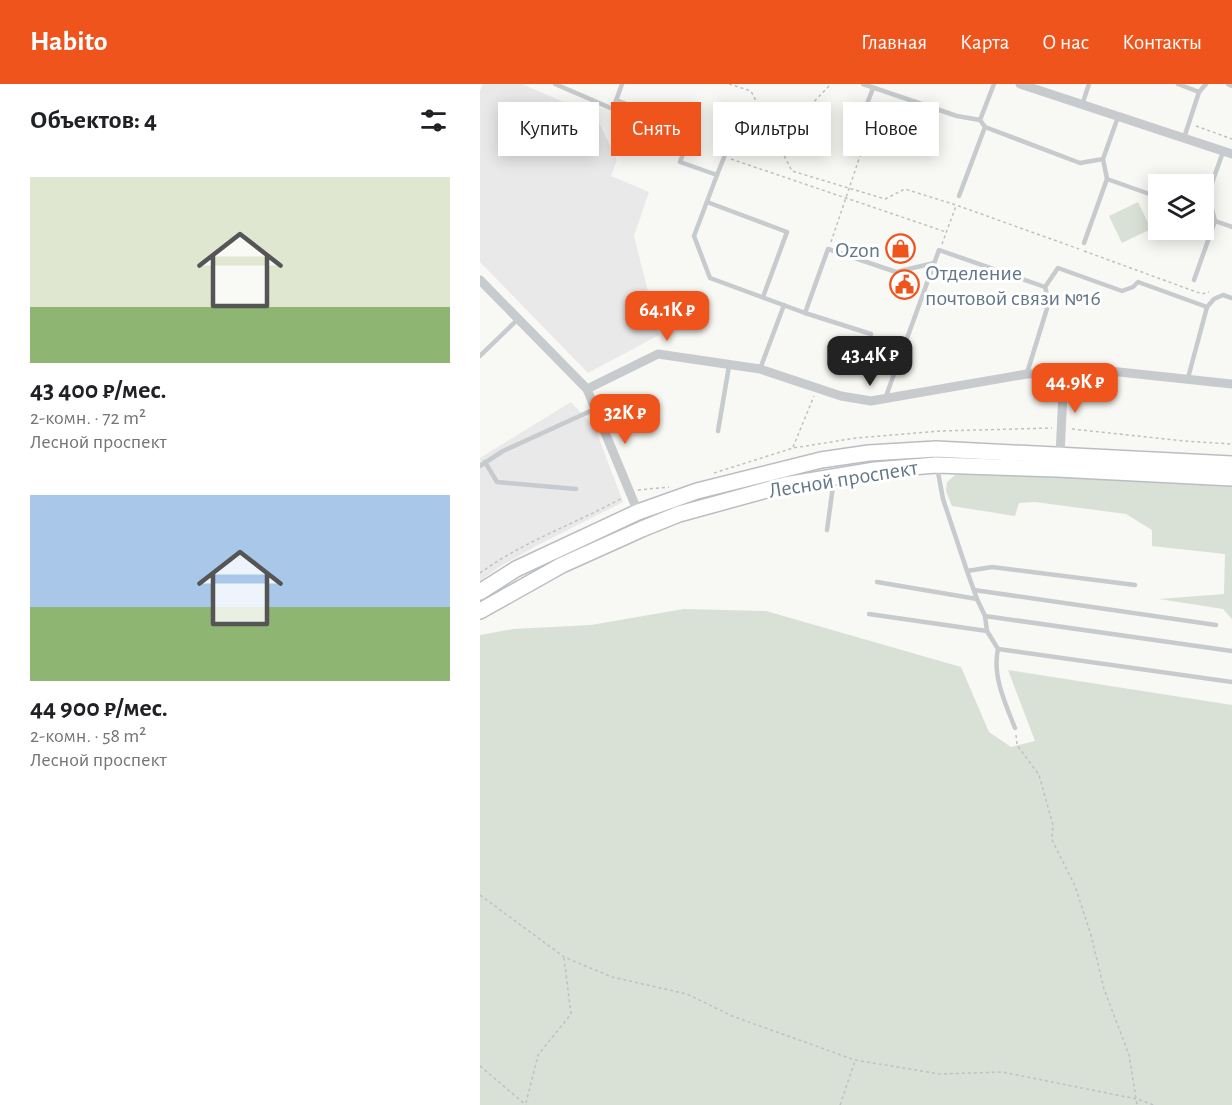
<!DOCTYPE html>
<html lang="ru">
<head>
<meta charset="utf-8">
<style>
  body { margin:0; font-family:"Alegreya Sans",sans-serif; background:#f2f2f2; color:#202124; height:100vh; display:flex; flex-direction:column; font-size:22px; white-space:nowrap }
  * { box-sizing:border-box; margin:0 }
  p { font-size:20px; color:#757577 }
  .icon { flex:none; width:33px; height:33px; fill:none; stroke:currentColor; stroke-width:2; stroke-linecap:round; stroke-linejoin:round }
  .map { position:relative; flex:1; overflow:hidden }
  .panel { display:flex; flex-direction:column; background:#fff; width:480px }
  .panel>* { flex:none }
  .hud { position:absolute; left:18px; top:18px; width:570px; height:54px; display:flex; gap:12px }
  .fabs { position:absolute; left:668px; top:90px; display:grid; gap:12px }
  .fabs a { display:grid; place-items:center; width:66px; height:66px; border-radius:0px; background:#fff; box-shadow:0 3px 15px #0003; font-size:30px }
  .price { position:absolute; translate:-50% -51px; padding:0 14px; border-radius:12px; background:#ef541d; color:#fff; font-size:20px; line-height:39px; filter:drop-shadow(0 2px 3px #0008) }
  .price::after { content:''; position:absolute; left:50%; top:36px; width:18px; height:14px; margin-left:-9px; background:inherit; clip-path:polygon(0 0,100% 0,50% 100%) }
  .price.active { background:#222; color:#fff }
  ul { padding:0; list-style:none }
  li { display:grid; align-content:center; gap:12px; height:318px; padding:0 30px }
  li span { display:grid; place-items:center; height:186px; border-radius:0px; color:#555 }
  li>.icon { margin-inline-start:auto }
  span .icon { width:108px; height:108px; fill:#fffc; stroke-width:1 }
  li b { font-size:26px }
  h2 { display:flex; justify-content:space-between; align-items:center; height:72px; padding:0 30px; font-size:26px }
  .pill { padding:0 21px; border-radius:0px; background:#fff; box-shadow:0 3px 15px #0003; font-size:21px; line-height:54px }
  .pill.active { background:#ef541d; color:#fff }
  header { display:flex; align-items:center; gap:36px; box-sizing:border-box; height:84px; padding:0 30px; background:#ef541d; color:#fff }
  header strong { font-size:28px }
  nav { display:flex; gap:33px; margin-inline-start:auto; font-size:21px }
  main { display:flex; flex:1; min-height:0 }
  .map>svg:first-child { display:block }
</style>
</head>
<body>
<header>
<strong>Habito</strong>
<nav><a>Главная</a><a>Карта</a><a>О нас</a><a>Контакты</a></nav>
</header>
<main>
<section class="panel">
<h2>Объектов: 4<svg class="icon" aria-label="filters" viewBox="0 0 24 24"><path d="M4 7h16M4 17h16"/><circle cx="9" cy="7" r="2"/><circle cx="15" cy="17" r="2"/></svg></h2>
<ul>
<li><span style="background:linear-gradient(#dfe7d0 70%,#8fb573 0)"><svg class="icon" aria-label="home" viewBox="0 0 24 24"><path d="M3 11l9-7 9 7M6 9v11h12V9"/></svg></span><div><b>43 400 ₽/мес.</b><p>2-комн. · 72 m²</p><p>Лесной проспект</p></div></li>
<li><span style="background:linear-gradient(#a9c7e8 60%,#8fb573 0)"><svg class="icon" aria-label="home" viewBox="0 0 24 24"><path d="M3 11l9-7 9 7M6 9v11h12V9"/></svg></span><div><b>44 900 ₽/мес.</b><p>2-комн. · 58 m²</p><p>Лесной проспект</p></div></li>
</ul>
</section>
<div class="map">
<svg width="752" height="1021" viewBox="0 0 752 1021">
  <rect width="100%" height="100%" fill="#f8f8f4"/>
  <g fill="#e8e9e8">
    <path d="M3,0h39l74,32 21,44 -6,16 38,16 -15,44 25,99 -71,38 -108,-111v-171z"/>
    <path d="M91,318l24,26 28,74 -85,43 -39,22 -19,14v-123z"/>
  </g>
  <g fill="#d9e0d5">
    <path d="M658,118l13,27 -29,14 -13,-27z"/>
    <path d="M435,374l1,3 -153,24 -283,119c52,-31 104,-62 161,-86 86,-35 182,-50 274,-60z"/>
    <path d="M481,386l271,16v133l-9,-10 -64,-10 65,-5 1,-40 -73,-8v-16l-26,-16 -91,-12 -16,1 -4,13 -63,-10 -6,-15 1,-9z"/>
    <path d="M204,525l82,2 195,56 28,65 22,15 24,-6 -27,-71 224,35v400h-752v-470l33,-6 78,-4z"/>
  </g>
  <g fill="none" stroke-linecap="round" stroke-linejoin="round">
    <defs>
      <g id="primary">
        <path d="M0,508l36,-23 122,-57 59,-21 124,-31 48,-7 67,-4 296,15"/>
        <path d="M0,527l82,-46 80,-36 37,-15 106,-29 90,-15 61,-5 121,4 175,9"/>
      </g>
    </defs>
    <use href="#primary" stroke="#babec2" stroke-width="18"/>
    <g stroke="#bec1c3" stroke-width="1.5" stroke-dasharray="3 3" stroke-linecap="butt">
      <path d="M249,0l22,7 41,80 93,28 20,-10 51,16 123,44"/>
      <path d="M716,42l36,13"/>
      <path d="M297,56l54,-56"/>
      <path d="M251,75l215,73"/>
      <path d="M351,158l29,-86"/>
      <path d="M462,160l14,-38"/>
      <path d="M604,167l118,43 7,-2"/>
      <path d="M592,345l112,12 48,3"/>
      <path d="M313,363l21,-51"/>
      <path d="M234,389l79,-25 63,-10 84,-7 112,-3"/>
      <path d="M158,406l31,-3"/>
      <path d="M0,489c44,-32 95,-49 142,-75"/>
      <path d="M536,651l1,10 22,30 14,50 -1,15 23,46 16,49 13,54 25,66 8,50"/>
      <path d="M0,811l84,62 48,20 75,17 45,22 123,44 85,14 62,-2 135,27 17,6"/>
      <path d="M0,982l46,39"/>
      <path d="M46,1019l12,-48 33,-41 -7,-56"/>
      <path d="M360,1021l15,-44"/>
    </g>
    <g stroke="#c7cbce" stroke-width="4.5">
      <path d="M75,0l58,25 9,-25"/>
      <path d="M383,0l94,32 23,4"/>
      <path d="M698,0l21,8 7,-8"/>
      <path d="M748,0l4,2"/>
      <path d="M136,16l76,29 -12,33 37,13 -23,61 16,42 95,35 66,21"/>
      <path d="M602,21l7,-21"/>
      <path d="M505,43l95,36 23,-4 4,20 51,18"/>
      <path d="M704,54l15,-46"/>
      <path d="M369,68l24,-64"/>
      <path d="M623,75l15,-42"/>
      <path d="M237,91l20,-50"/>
      <path d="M728,110l15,-42"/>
      <path d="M479,112l26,-69 -5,-7 14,-36"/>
      <path d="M723,113l5,-3 7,27 17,6"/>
      <path d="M227,118l80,30 -24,65"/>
      <path d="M604,159l23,-64"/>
      <path d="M714,196l21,-59"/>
      <path d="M565,203l13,-19 64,23 11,-4 5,-5 69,25 7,-8 9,-4 9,3"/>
      <path d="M325,229l23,-64 68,23 38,-9"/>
      <path d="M0,272l38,-37"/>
      <path d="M280,285l24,-64"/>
      <path d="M708,294l19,-71"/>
      <path d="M405,315l54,-149 106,37 4,15 -22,71"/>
      <path d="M238,347l11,-65"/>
      <path d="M5,378l12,20 79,7"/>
      <path d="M0,382l23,-15 92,-42"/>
      <path d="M457,383l6,32 24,72 10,28 8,17 2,15 11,18c-6,26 7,54 17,79"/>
      <path d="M347,446l7,-51"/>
      <path d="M487,487l25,-4 143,18"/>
      <path d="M397,498l100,17"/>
      <path d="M494,506l242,35"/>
      <path d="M389,530l118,17"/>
      <path d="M505,532l247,35"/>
      <path d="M518,565l234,33"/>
    </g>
    <g stroke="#c7cbce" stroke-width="9">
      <path d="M540,0l212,70"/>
      <path d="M0,196l107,109 51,123"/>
      <path d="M107,305l71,-35 102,15 81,27 30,5 156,-27 37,-1 27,-4 141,15"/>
      <path d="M580,370l4,-81"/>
    </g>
    <use href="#primary" stroke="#fff" stroke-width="15"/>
  </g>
  <defs>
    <symbol id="shop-ring" viewBox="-11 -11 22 22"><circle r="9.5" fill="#fff" stroke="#ef541d" stroke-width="1.5"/><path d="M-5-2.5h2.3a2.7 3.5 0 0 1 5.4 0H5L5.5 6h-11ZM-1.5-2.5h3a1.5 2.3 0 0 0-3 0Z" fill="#ef541d"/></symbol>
    <symbol id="civic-ring" viewBox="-11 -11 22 22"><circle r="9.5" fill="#fff" stroke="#ef541d" stroke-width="1.5"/><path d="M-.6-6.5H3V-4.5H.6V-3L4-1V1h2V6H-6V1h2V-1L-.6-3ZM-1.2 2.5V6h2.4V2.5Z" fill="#ef541d"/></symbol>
  </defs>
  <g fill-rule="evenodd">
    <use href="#shop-ring" x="404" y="148" width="33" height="33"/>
    <use href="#civic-ring" x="408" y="184" width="33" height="33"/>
  </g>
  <g text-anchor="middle" stroke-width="6" stroke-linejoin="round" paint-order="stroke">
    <g font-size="22" fill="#647788" stroke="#fff" text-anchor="end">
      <text x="400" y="173">Ozon</text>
      <text x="445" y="196" text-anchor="start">Отделение<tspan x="445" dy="25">почтовой связи №16</tspan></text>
    </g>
    <g font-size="22" fill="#647788" stroke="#fff">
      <text transform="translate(363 394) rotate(-9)" y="8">Лесной проспект</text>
    </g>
  </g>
</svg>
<div class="fabs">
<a><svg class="icon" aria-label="layers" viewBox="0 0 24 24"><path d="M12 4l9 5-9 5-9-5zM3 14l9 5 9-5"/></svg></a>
</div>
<b class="price" style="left:187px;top:258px">64.1K ₽</b>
<b class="price active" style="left:390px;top:303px">43.4K ₽</b>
<b class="price" style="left:595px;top:330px">44.9K ₽</b>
<b class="price" style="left:145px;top:361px">32K ₽</b>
<div class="hud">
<a class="pill">Купить</a>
<a class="pill active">Снять</a>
<a class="pill">Фильтры</a>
<a class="pill">Новое</a>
</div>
</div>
</main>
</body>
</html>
